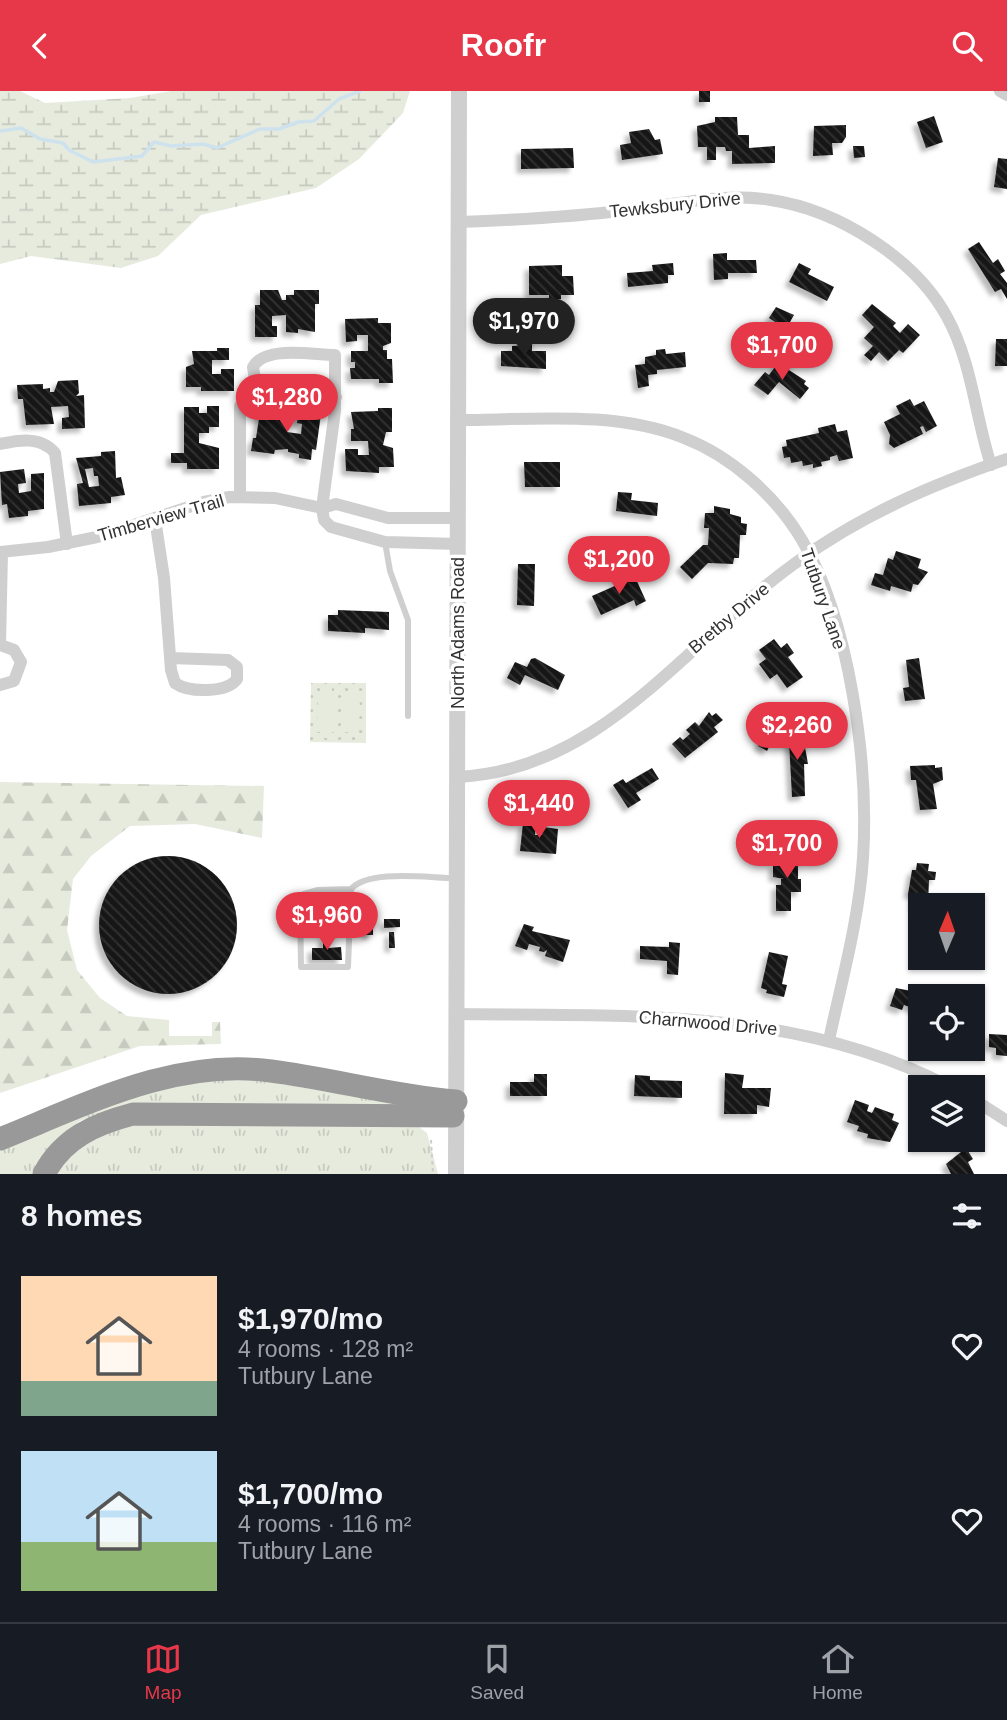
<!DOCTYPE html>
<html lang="en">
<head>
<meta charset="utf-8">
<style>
  body { margin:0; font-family:Arial,sans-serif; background:#242831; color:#f1f3f6; height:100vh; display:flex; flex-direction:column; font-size:26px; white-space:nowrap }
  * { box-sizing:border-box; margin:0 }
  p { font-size:23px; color:#9ea1a6 }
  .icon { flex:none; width:38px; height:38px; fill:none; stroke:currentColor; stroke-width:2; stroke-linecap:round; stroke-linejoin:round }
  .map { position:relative; height:1083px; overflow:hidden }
  .drawer { display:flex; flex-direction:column; background:#171b24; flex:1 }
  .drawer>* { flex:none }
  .needle { width:46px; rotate:2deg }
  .fabs { position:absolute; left:908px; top:802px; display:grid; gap:14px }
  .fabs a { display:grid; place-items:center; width:77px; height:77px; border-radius:0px; background:#171b24; box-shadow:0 2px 5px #0004; font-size:35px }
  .price { position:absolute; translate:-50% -60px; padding:0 16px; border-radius:24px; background:#e63849; color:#fff; font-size:23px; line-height:46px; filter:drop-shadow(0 2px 4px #0008) }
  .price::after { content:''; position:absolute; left:50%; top:42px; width:21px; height:16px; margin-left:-10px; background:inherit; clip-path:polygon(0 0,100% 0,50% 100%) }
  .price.current { background:#222; color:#fff }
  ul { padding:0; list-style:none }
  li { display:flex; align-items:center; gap:21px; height:175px; padding:0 21px }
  li span { display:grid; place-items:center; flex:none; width:196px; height:140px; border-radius:0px; color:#555 }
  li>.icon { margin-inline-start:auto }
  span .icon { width:84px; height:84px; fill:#fffc; stroke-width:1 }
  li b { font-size:30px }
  h2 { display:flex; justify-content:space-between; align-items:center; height:84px; padding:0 21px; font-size:30px }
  header { display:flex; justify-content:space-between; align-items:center; height:91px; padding:0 21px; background:#e63849; color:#fff; font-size:32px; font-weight:600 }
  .menu { display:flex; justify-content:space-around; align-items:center; height:98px; border-top:2px solid #363941; background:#171b24; font-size:19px; color:#9ea1a6 }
  .menu a { display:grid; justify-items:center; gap:4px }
  .menu .current { color:#e63849 }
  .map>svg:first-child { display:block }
</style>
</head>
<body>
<header><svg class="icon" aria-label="back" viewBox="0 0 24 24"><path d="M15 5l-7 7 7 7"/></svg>Roofr<svg class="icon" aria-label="search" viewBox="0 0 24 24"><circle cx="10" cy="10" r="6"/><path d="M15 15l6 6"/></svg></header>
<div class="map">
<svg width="1007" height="1083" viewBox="0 0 1007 1083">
  <defs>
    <pattern id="grass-tufts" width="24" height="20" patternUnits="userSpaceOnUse" patternTransform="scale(1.75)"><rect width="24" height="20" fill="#e6ebde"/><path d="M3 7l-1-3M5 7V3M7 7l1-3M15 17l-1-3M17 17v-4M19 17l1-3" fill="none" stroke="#c6cabf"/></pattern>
    <pattern id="forest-firs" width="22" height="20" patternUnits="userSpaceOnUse" patternTransform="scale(1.75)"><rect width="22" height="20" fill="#e6ebde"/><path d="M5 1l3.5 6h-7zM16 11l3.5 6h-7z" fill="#c6cabf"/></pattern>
    <pattern id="wetland-marsh" width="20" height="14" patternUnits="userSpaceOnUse" patternTransform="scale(1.75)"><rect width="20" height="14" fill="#e6ebde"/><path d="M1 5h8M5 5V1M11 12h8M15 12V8" fill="none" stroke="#c6cabf"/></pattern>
    <pattern id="park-dots" width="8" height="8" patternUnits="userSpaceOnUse" patternTransform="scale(1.75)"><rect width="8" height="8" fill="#e6ebde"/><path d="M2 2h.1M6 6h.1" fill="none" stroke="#c6cabf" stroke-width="1.8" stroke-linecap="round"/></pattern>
    <pattern id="building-back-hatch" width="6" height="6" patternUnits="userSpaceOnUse" patternTransform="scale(1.75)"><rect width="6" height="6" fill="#191919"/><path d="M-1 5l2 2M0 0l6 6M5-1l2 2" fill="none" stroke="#323232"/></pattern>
    <filter id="shadow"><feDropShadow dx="-4.5" dy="4.5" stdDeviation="2" flood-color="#0004"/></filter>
  </defs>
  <rect width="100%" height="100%" fill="#fff"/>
  <g fill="url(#grass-tufts)">
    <path d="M236,985l173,30 -284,1 -45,14 -24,18 -22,35h-34v-27l158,-62z"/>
    <path d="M133,1031l282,2 12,9 11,41h-385l31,-34z"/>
  </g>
  <path fill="url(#forest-firs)" d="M0,691l264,4 -2,52 -67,-14 -65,2 -39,30 -18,23 -6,51 10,40 23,28 27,18 42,4v16h43v-14h8l1,22 -81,2 -140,47z"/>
  <path fill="url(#wetland-marsh)" d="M0,0h20l25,12 85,-5 41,-7h239l-7,22 -44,46 -43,29 -115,27 -43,41 -37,12 -90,-12 -31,8z"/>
  <path fill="url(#park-dots)" d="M311,592h55v60l-56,-1z"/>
  <g fill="#e6ebde">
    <path d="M322,595h10v6l4,1 -1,39h-3l-1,6h-10v-6h-4l1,-39 4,-1z"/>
    <path d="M342,602h18l-1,39h-18z"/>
  </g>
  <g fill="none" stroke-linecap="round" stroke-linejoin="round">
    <path stroke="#cee2ee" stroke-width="3.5" d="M0,40l21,-3 19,11 23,4 6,7 24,12 49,-6 12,-14 17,4 32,-2 14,4 43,-19h19l19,-7 16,-1 25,-22 21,-8"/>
  </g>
  <g fill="url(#building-back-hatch)" fill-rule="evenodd" filter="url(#shadow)">
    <rect x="699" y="0" width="11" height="11"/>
    <path d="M934,25l9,26 -17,6 -9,-26z"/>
    <path d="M715,26h22l1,18h11v13l26,-2v17l-43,1v-13h-6l-1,-4h-9v13h-9v-13h-9l-1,-21 18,-4z"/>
    <path d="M846,34v12l-4,6h-10l1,12 -20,1 1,-30z"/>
    <path d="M649,38l6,11 5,-1 3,15 -41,6 -2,-15 11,-2 -2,-11z"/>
    <path d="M853,55h11l1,11 -11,1z"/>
    <path d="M573,57l1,20 -53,1v-20z"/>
    <path d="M998,67l9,1v30l-13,-2z"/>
    <path d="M979,151l14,21 5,-4 7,12 -5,3 7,9v16l-6,-10 -6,3 -27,-43z"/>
    <path d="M727,162v7h29l1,13h-29v6l-14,1 -1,-26z"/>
    <path d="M673,172l1,12h-6v8l-40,4 -1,-14 26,-2 -1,-6z"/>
    <path d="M799,172l12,6 -3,5 26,13 -7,14 -38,-19z"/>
    <path d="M562,174v11h11l1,19h-13v4h-12v-4h-20v-29z"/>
    <path d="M260,199h18l4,10h4v-5h8v-5h25v14h-4v28l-17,-3v4l-12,-1v-17l-14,1v10h5v11h-22v-32h5z"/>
    <path d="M872,213l24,19 -3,3 7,7 8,-9 12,11 -17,18 -4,-3 -11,11 -9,-9 -8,9 -7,-6 9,-9 -9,-8 10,-11 -12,-12z"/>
    <path d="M776,216l18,8 -8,14 -17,-11z"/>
    <path d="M378,227v5h13v20l-8,3v4h4v9h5l1,24h-14v-4h-28l-1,-11h5v-6h-4v-11h17v-16h-11v6l-11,1 -1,-23z"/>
    <path d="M996,248h11v27h-12z"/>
    <path d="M532,254v6h14v18l-45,-3v-15h11v-5z"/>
    <path d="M217,257h12v12h-17v14h9v-5h13v22h-33v-4h-15v-20l8,-3 -2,-13h25z"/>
    <path d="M665,258l1,5 19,-2 1,15 -29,3v4l-9,1 1,11 -11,2 -3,-23 10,-1v-7l11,-2v-5z"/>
    <path d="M778,272l28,18 -2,3 5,4 -9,11 -21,-17 -11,13 -14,-10 11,-13 4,3z"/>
    <path d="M78,289l1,13 -3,3 8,-1 1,33 -23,1v-11l7,-1 -1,-11 -17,1 3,17 -28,1 -3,-26h-5l-1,-14 26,-1v5l7,-1v4h4l4,-11z"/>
    <path d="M910,308l4,7 10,-5 13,25 -11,6 -3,-6 -3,1 3,7 -29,14 -5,-4 1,-9 -6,-13 16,-8 -4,-8z"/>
    <path d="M207,315h12v21h-10v6h-10v10l20,5v21h-32v-6h-16v-10h13v-46h15v6h8z"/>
    <path d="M378,317h14v24h-6l-3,13 10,3 1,19h-15v6l-33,-2 -1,-22h13v6h11l-1,-14h-17v-12h3l-3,-17 27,-1z"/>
    <path d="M299,320l22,3 -5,36 -4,-1 -1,11 -12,-2v-4l-11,-2v-3l-13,1 -1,4 -23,-3 2,-13h3l4,-26 18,5v-4l12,1 -3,18 14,2 1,-10 -5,-1z"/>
    <path d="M835,333l2,8 10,-2 6,28 -14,3 -2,-6 -7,2v3l-9,2 1,4 -9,2v-4l-10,2 -1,-5 -11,2 -1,-6 -6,1 -2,-11 5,-1 -1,-6 33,-7 -1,-5z"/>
    <path d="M115,360l1,27 5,-1 4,18 -14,2v6l-32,3 -2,-22 6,-1 -7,-25 25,-2v-4zM93,377l1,8h4l1,10 -10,1 -4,-18z"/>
    <path d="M524,371h36v25h-35z"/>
    <path d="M24,378l2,14 -8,1 1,9 12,-2v-17l13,-1v36l-16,2v5l-19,2 -2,-14 -5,1 -2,-33z"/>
    <path d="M618,401l14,1 -1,7 27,3 -1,13 -41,-5z"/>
    <path d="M714,415l16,3v5l11,3v6l6,1 -1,11h-6l-1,23h-5l-1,6 -25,-1 -16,16 -12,-12 23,-22h5l1,-17h-5l1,-15h9z"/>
    <path d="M896,460l25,8 -3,9 10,4 -10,13 -5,-1 -2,8 -20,-6 -1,5 -19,-6 4,-12 8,2 5,-17 5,2z"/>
    <path d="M518,473h17l-1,42 -17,-1z"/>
    <path d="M635,486l11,24 -10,5 -2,-6 -33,15 -9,-19z"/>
    <path d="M338,519l51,2v18l-24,-2v5l-37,-2v-16h10z"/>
    <path d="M774,548l7,9 6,-5 7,10 -6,4 15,20 -16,11 -10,-14 -7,5 -11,-15 7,-5 -7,-9z"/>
    <path d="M535,567l30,17 -7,15 -33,-15 -5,10 -13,-7 8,-16 12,5 4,-8z"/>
    <path d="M919,567l6,41 -20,2 -2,-13 6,-1 -3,-27z"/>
    <path d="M709,621l3,4 4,-3 7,7 -9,7 4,5 -33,26 -13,-14 8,-7 3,3 7,-6 -4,-4 9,-8 4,4z"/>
    <path d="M802,639l6,34h-4l1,32 -13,1 -3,-56 -8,1v-5l7,-1v-5z"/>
    <path d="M764,643l9,5 -6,12 -9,-5z"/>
    <path d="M935,674v3l7,-1 1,13 -10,4 4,25 -17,1 -4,-30h-5l-1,-14z"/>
    <path d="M652,677l7,11 -23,14 5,7 -13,8 -15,-23 10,-6 3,4z"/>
    <path d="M523,732l13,1 -1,11h7l1,-8 15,2 -2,25 -36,-3z"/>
    <path d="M784,759h14v29h3v13h-10v19h-15v-26h5v-6h3l-11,-2v-13h11z"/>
    <circle cx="168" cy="834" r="69"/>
    <path d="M917,772l12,1 -1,7 8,1 -1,8h-6l-1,25h-8v2l-6,-1 2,-11 -8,-1 4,-24h4z"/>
    <path d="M384,828h16v8l-16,1z"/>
    <path d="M365,832h8v12h-7z"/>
    <path d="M524,833l10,3 -2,4 38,9 -7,22 -18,-6 2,-6 -3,2 -5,-1 1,-4 -11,-3 -2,6 -12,-4z"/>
    <path d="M389,841h5l1,16h-6z"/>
    <path d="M328,846v11l13,-1 1,13h-30v-12h11v-10z"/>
    <path d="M669,851l11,1 -2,32 -11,-1v-13l-27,-2v-13l29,1z"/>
    <path d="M769,861l19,4 -6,28 5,1 -3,12 -18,-4 1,-3 -6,-2z"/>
    <path d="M896,897l20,4 -1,3 5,2v14l-16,-6 -2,5 -12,-4z"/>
    <path d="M989,943l18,1v21l-11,-1v-7l-7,-1z"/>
    <path d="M725,982l19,2 -2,13h29l-2,19 -12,-2v9h-33z"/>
    <path d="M534,983h13v22h-37v-14h24z"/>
    <path d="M635,984l15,1v4l32,1v17l-48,-2z"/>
    <path d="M855,1009l14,5 -2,6 5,2 3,-6 19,7 -2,6 7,3 -9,19 -23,-4 1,-4 -11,-3 2,-5 -12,-4z"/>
    <path d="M966,1057l7,11 -5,3 6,12h-23l-5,-10z"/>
  </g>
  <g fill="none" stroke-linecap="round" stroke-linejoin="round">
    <path stroke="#ccc" stroke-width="2" stroke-dasharray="3.5 3.5" stroke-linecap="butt" d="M431,1049l2,34"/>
    <g stroke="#cfcfcf" stroke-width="6">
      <path d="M385,451l5,29 18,49v96"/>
      <path d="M351,798l-33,1 -14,4 -4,9 1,64h47l3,-78c18,-20 77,-11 104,-11"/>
    </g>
    <g stroke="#cfcfcf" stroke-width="12">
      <path d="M1000,0l7,4"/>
      <path d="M459,131c56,-2 113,-5 169,-12 47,-5 96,-18 143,-10 67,10 144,58 176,117 25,45 28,99 44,148"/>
      <path d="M336,306l-68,-8 -13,-9 -2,-13c12,-22 60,-12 82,-12v56l-13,97 2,12 7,7 54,15 74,2"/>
      <path d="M459,329c72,0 156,-10 225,18 47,18 92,58 118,102 48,81 67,225 61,318 -4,61 -21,122 -34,182"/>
      <path d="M0,353c19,-4 41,-8 55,9l12,91"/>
      <path d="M240,406v-91"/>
      <path d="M155,428l9,59 7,92 4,13c14,10 52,10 62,-4v-12l-9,-7 -58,-2"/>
      <path d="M0,461l48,-5 49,-10 107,-35 25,-5 46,1 47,10 14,-4 52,14h71"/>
      <path d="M0,554l2,-93"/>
      <path d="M0,554l14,5 7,12 -7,19 -14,4"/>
      <path d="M457,686c145,-6 229,-135 337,-213 65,-48 137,-79 213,-105"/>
      <path d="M456,923c168,2 341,-7 494,73"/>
      <path d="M973,1008l34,22"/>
    </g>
    <path stroke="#cfcfcf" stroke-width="16" d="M456,1083l3,-1083"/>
    <g stroke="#999" stroke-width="23">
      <path d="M0,1048c87,-35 175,-81 271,-68 62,8 122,25 185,30"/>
      <path d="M44,1083c19,-36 51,-50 89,-60l320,2"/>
    </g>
  </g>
  <g text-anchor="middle" stroke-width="7" stroke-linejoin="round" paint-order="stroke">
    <g font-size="18" fill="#323232" stroke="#fff">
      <text transform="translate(675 114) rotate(-6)" y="6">Tewksbury Drive</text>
      <text transform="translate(161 427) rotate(-16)" y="6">Timberview Trail</text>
      <text transform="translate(823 508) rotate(71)" y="6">Tutbury Lane</text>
      <text transform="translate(729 527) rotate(-40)" y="6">Bretby Drive</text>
      <text transform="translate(458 542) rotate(-90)" y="6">North Adams Road</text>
      <text transform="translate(708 932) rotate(5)" y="6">Charnwood Drive</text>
    </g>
  </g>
</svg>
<div class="fabs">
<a><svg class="needle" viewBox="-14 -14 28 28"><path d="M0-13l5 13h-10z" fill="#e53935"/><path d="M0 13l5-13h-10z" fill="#9ea1a6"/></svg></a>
<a><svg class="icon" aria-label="locate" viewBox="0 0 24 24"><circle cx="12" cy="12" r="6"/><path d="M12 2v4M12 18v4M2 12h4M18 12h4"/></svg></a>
<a><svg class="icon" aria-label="layers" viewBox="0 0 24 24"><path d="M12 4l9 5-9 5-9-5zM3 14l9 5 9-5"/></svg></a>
</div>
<b class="price current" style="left:524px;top:267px">$1,970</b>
<b class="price" style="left:782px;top:291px">$1,700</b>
<b class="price" style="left:287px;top:343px">$1,280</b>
<b class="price" style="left:619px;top:505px">$1,200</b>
<b class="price" style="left:797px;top:671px">$2,260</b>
<b class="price" style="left:539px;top:749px">$1,440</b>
<b class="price" style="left:787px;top:789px">$1,700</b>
<b class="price" style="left:327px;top:861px">$1,960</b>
</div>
<section class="drawer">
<h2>8 homes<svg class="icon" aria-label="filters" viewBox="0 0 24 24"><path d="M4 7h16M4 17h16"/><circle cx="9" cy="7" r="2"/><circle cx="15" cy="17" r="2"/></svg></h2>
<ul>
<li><span style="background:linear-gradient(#ffd9b3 75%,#7fa58c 0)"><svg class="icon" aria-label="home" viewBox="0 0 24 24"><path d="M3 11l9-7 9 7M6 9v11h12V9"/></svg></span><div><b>$1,970/mo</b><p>4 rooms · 128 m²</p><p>Tutbury Lane</p></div><svg class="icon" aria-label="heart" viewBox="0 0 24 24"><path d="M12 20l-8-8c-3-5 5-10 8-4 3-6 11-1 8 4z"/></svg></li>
<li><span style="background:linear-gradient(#bfe0f5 65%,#8fb573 0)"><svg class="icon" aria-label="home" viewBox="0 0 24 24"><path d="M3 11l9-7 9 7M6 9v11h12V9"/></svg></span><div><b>$1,700/mo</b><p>4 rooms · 116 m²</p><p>Tutbury Lane</p></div><svg class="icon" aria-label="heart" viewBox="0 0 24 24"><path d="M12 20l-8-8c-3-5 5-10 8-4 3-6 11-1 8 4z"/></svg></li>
</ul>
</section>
<nav class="menu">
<a class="current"><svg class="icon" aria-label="map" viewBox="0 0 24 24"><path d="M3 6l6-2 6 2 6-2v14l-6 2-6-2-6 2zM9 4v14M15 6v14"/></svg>Map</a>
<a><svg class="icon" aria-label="saved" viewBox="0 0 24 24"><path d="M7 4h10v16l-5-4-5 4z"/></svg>Saved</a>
<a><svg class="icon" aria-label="home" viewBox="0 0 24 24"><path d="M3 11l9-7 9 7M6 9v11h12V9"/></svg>Home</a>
</nav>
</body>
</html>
